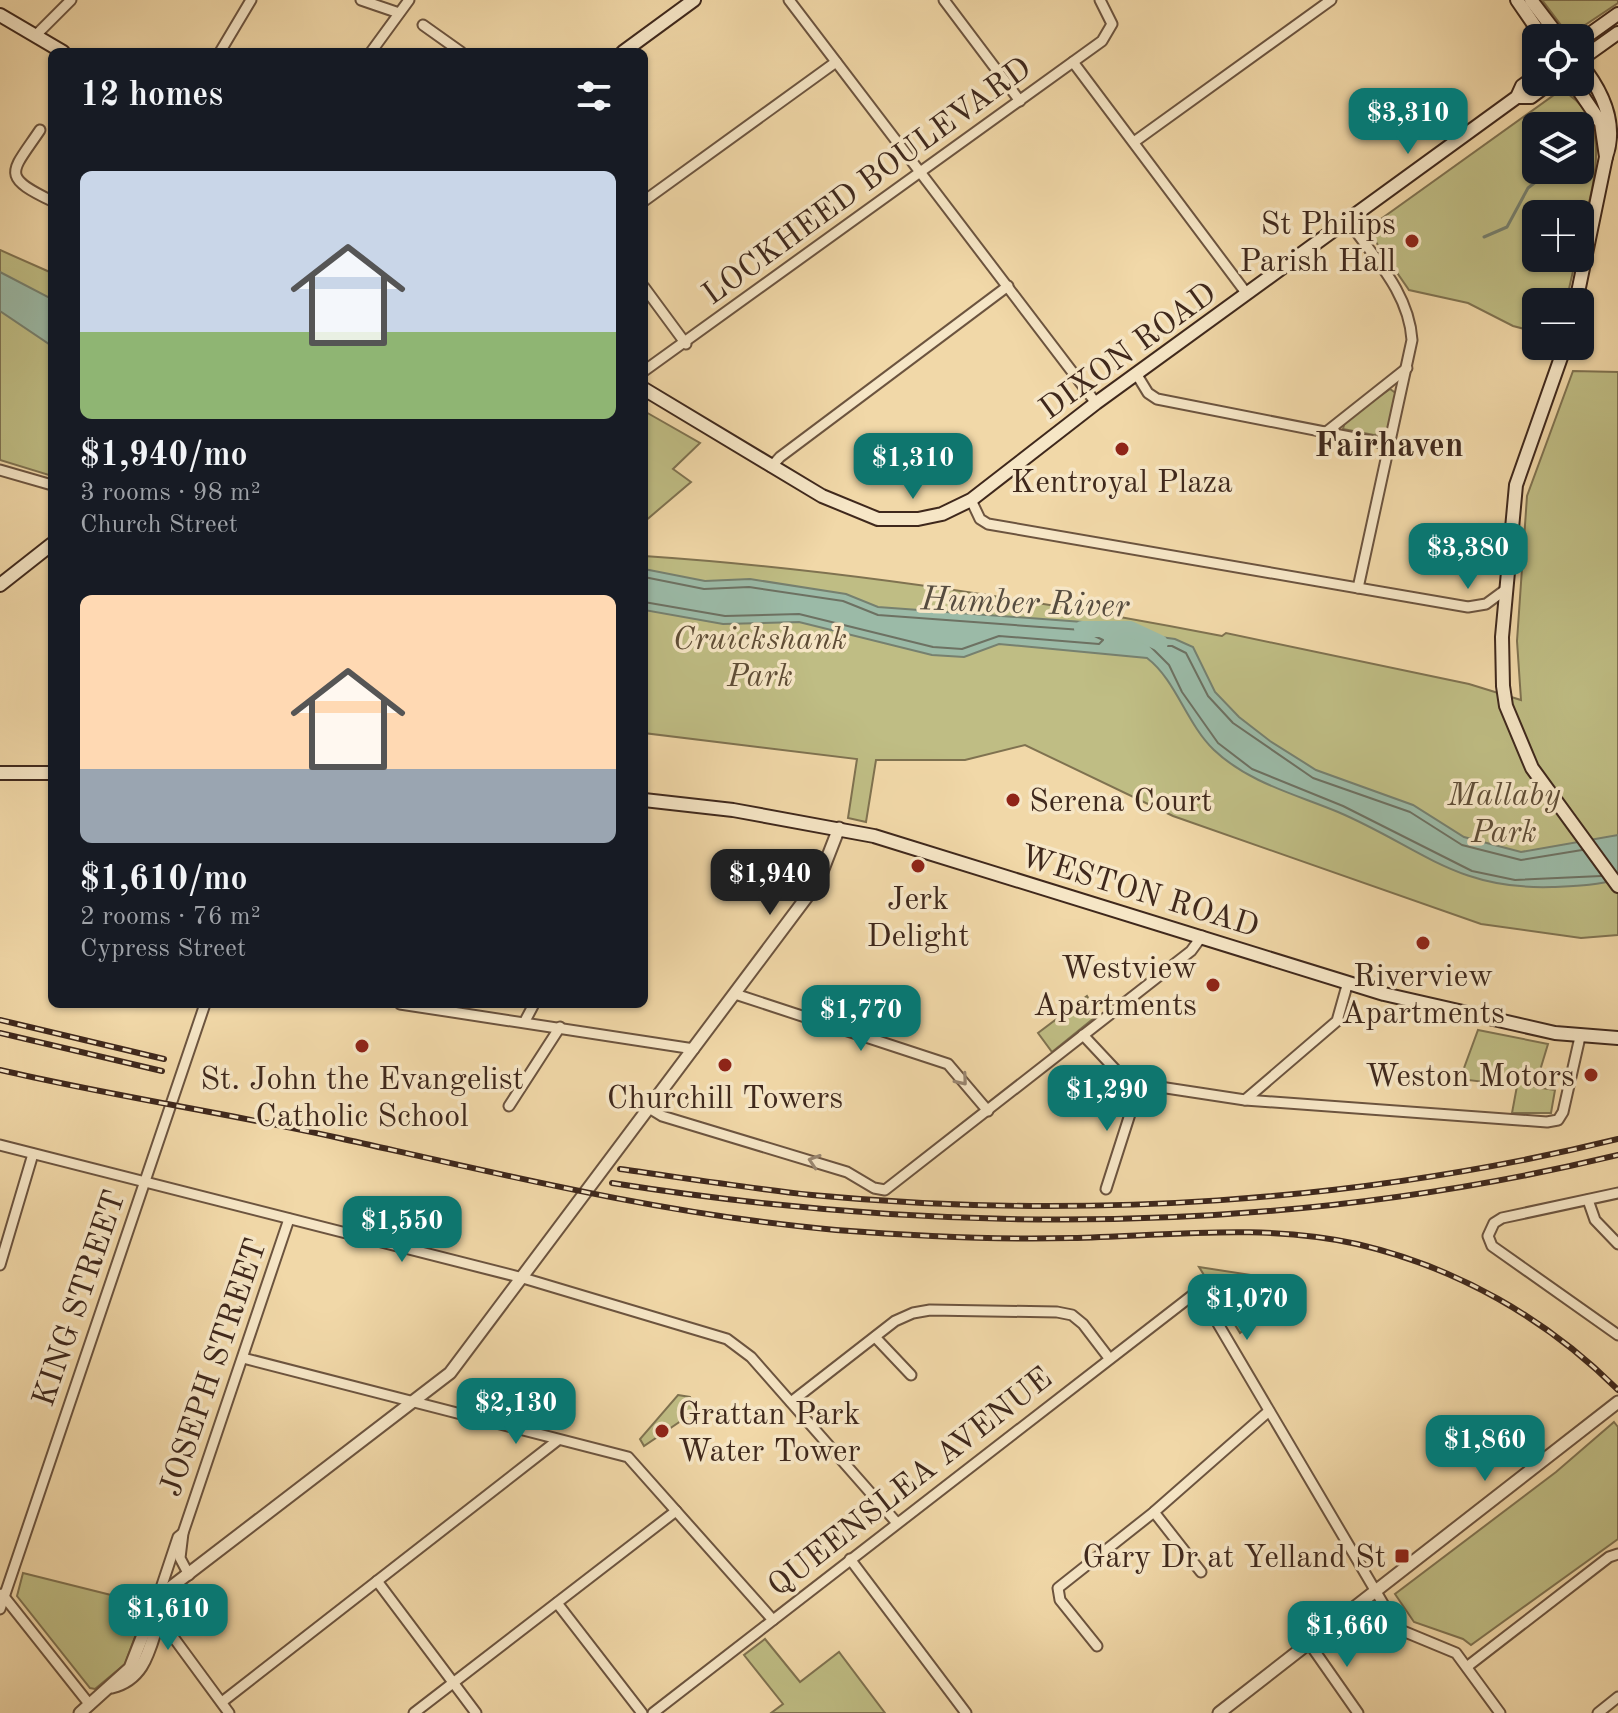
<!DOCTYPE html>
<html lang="en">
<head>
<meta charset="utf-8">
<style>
  body { margin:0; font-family:"Old Standard TT",serif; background:#20242c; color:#f1f3f6; height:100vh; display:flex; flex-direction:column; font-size:30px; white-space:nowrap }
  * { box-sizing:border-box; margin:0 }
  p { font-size:26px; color:#9ea1a6 }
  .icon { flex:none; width:44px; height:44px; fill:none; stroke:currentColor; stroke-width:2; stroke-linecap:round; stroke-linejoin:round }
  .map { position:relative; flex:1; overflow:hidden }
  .sheet { position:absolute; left:48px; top:48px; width:600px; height:960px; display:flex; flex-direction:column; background:#171b24; border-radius:12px; box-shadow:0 2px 6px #0004 }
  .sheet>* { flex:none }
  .fabs { position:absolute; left:1522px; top:24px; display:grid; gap:16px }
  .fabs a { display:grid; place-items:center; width:72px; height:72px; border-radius:12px; background:#171b24; box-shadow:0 2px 6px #0004; font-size:40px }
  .price { position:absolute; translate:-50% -68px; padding:0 18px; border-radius:16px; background:#0f766e; color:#fff; font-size:26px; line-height:52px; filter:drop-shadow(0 2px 4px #0008) }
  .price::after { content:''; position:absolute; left:50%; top:48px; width:24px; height:18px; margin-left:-12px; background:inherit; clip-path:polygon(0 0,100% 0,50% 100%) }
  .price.current { background:#222; color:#fff }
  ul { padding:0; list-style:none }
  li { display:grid; align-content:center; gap:16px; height:424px; padding:0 32px }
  li span { display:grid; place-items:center; height:248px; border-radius:12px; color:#555 }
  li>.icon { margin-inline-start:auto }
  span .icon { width:144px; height:144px; fill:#fffc; stroke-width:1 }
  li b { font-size:34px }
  h2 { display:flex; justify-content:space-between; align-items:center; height:96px; padding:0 32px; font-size:34px }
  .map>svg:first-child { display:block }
</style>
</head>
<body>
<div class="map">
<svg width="1618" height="1713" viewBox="0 0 1618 1713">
  <rect width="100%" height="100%" fill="#f1d8a8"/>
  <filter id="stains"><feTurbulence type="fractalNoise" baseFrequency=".0025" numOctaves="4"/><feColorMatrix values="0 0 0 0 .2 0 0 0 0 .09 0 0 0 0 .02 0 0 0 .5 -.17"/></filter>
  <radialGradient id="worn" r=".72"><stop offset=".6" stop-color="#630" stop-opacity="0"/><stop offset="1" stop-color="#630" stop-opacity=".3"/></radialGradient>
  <g fill="#bfbd84" stroke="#7f7250" stroke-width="2" fill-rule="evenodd">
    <path d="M1542,0h76v3l-45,30 -9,-4z"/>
    <path d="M1561,90c57,29 30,101 19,150v-26h-44v44h40l-10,44h-30v30l-23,-6 -45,-23 -59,-13 -42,-61zM1536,126h44v44h-44z"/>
    <path d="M0,250l52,23v203l-52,-16z"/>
    <path d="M1573,371l45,1v563l-37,3 -100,-14 -308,-108 -148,-71 -60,15h-89l-10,62 -18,-4 9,-59 -213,-26v-177c194,13 387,43 578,80l4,-3 243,51 52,16 -4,-59 10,-145z"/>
    <path d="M1390,389l7,5 -10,38 -13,3 -31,-6 2,-8z"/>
    <path d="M644,411l56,32 -27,26 18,13 -47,40z"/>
    <path d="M1087,996l12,18 -47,38 -14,-19z"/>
    <path d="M1478,1030l70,14 -13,43 20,3 -4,23h-39l5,-27 -57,-7z"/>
    <path d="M1199,1267l103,16 -62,50z"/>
    <path d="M678,1395l12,2 7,13 -53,36 -4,-7z"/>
    <path d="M1614,1422l4,5v112l-147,106 -8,-6 -49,-17 -19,-28 161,-122z"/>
    <path d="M23,1573l124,31 -22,60 -30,25 -5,-1 -73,-92z"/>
    <path d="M765,1639l35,43 39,-30 46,61h-114l12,-9 -39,-49z"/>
  </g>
  <g fill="#9bbaa7" stroke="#76806f" stroke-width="2">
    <path d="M0,272l52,27v47l-52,-35z"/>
    <path d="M644,569l61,12 45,-2 96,15 32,13 205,15 26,8 66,9 18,8 22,45 24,25 31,24 46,29 97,35 51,32 57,15 97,-17v44c-22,7 -43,7 -66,8 -97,3 -132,-40 -214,-75 -43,-18 -89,-29 -124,-62 -28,-27 -38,-70 -67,-92l-148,-14 -35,13 -32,-2 -133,-33 -76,2 -79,-14z"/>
  </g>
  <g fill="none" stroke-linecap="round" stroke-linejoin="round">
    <g stroke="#6d7162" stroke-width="2">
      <path d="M644,577l60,12 45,-2 94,14 35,14 204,15 21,10 -4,4 -100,-8 -37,13 -29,-2 -134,-33 -74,2 -81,-14"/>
      <path d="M1582,850l-61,10 -59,-15 -52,-33 -97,-34 -80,-55 -25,-27 -22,-43 -14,-7h-22l19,19 13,27 36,51 34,26 91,37 129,65 43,9 86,-4"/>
    </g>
    <g stroke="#76806f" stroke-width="3">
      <path d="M1580,146l8,-7"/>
      <path d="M1484,237l23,-10 21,-39 23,-18"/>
    </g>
    <path stroke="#9bbaa7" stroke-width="16" d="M1082,629h48l30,14"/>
    <defs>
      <g id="minor">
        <path d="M361,0l38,13"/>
        <path d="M789,0l307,403"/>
        <path d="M944,0l76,101"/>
        <path d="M423,25l38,27"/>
        <path d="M35,36l36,-36"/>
        <path d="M220,52l31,-52"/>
        <path d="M371,52l38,-52"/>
        <path d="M1073,62l174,232"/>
        <path d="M40,130c-29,43 -40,46 12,71"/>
        <path d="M1134,142l197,-142"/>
        <path d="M644,201l192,-139"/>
        <path d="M1349,222c26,37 60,71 63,118l-54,248"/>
        <path d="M644,287l42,57"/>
        <path d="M644,371l458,-330 10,-17 -12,-24"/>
        <path d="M1137,375l11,18 9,6 234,46"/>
        <path d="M1325,433l82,-65"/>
        <path d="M771,467l9,-10 228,-171"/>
        <path d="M0,470l52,15"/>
        <path d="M971,500l9,19 8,5 480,83 18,-3 19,-14"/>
        <path d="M735,994l213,70 40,47"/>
        <path d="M400,1004l294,45"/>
        <path d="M525,1021l9,-17"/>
        <path d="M1083,1035l44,47 118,18 92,-79 11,-39"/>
        <path d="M1245,1100l302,22 11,-2 5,-8 17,-75"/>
        <path d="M509,1106l51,-79"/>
        <path d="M649,1108l13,8 185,56 27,16 11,2 306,-239 11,-15"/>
        <path d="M0,1145l523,133 204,61 24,18 146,166"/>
        <path d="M1106,1189l33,-103"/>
        <path d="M1618,1193l-116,25 -8,5 -6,13 4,10 126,89"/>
        <path d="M1588,1200l7,20 23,24"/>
        <path d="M0,1265l33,-111"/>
        <path d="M875,1337l36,38"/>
        <path d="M243,1358l385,99 145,163"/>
        <path d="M791,1402l104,-81 18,-8 17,-3 127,2 15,3 11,9 26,34"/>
        <path d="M1154,1512l47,60"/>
        <path d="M850,1559l116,154"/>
        <path d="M189,1575l-9,-17 3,-25 106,-314"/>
        <path d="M377,1581l99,132"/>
        <path d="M2,1594l88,111"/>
        <path d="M158,1597l20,-60 5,-4"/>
        <path d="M557,1603l85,110"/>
        <path d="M0,1609l205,-605"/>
        <path d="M152,1623l16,7 61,83"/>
        <path d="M1309,1643l49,70"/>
        <path d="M1097,1646l-37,-46 -2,-12 96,-76 115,-101"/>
        <path d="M1468,1666l141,-109 9,-3"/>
        <path d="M222,1702l336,-262"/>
        <path d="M414,1713l262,-202"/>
        <path d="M653,1713l541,-419 10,6 194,329 58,24 44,60"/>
        <path d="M1598,1713l20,-16"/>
      </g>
      <g id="tertiary">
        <path d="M112,1687c48,-12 35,-70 65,-98"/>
        <path d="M80,1713l50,-45 28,-71 292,-224 368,-491 21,-54"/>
        <path d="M1219,1713l399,-311"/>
      </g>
      <g id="secondary">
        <path d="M1517,0l26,38"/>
        <path d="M1531,0l29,38"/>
        <path d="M0,15l63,37"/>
        <path d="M1580,41l38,-27"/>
        <path d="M623,52l71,-52"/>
        <path d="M1580,60l38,-27"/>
        <path d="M1580,63c21,26 38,60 26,94"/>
        <path d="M1573,82l28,41 5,34 -30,145"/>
        <path d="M1517,97h14l20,-15"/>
        <path d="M1565,346l-49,139 -14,152 1,49 3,20 26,62 86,118"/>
        <path d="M644,389l178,107 56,23h40l24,-5 29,-14 125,-97 421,-306 5,-11 14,-10"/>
        <path d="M0,585l52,-41"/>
        <path d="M0,773h52"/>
        <path d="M644,800l89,10 141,26 510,158 171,39 63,5"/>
      </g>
    </defs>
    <use href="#minor" stroke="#6c543f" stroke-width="13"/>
    <use href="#tertiary" stroke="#6c543f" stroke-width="15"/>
    <use href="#secondary" stroke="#3f281c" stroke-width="16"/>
    <use href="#minor" stroke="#f6e6c6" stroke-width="9"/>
    <use href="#tertiary" stroke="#f6e6c6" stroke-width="11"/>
    <use href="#secondary" stroke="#f6e6c6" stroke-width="12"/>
    <defs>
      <g id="rail">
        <path d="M0,1020l164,39"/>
        <path d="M0,1033l162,38"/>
        <path d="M0,1070c112,26 226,43 339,68 165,37 328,77 497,92 78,6 157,10 235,8 96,-2 191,-15 286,6 99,23 189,74 261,146"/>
        <path d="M620,1169c64,9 128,19 192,26 268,25 545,8 806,-56"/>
        <path d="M612,1183c335,53 675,52 1006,-28"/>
      </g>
    </defs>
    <use href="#rail" stroke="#3f281c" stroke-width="6"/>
    <use href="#rail" stroke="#f6e6c6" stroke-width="3" stroke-dasharray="9" stroke-linecap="butt"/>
  </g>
  <defs><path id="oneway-chevron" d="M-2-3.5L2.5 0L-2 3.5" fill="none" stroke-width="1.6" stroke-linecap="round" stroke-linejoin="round" transform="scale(2)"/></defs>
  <g stroke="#9a8771">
    <use href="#oneway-chevron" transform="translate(962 1080) rotate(50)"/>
    <use href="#oneway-chevron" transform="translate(814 1161) rotate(-162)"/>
  </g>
  <g fill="#8f2418" stroke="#f6e6c6" stroke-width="3">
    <circle cx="1412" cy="241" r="8"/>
    <circle cx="1122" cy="449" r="8"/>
    <circle cx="1013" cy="800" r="8"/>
    <circle cx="918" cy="866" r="8"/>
    <circle cx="1423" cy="943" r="8"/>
    <circle cx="1213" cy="985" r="8"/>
    <circle cx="362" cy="1046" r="8"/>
    <circle cx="725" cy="1065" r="8"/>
    <circle cx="1591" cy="1075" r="8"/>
    <circle cx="662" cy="1431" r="8"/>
    <rect x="1394" y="1548" width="16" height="16" rx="4"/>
  </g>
  <g text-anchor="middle" stroke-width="7" stroke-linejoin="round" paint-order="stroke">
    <g font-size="32" fill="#3f281c" stroke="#f6e6c6">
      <text transform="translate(866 180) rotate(-36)" y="11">LOCKHEED BOULEVARD</text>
      <text transform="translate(1127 350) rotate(-36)" y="11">DIXON ROAD</text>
      <text transform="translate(1140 890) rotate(17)" y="11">WESTON ROAD</text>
      <text transform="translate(78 1298) rotate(-71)" y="11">KING STREET</text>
      <text transform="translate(212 1367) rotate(-71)" y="11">JOSEPH STREET</text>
      <text transform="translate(909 1481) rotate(-38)" y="11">QUEENSLEA AVENUE</text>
    </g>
    <g font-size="32" fill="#3f281c" stroke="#f6e6c6">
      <text x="1396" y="234" text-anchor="end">St Philips<tspan x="1396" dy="37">Parish Hall</tspan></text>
      <text x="1122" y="492">Kentroyal Plaza</text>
      <text x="1029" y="811" text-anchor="start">Serena Court</text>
      <text x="918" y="909">Jerk<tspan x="918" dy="37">Delight</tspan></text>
      <text x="1197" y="978" text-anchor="end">Westview<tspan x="1197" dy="37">Apartments</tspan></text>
      <text x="1423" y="986">Riverview<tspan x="1423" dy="37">Apartments</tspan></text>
      <text x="1575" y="1086" text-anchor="end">Weston Motors</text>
      <text x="362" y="1089">St. John the Evangelist<tspan x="362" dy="37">Catholic School</tspan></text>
      <text x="725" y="1108">Churchill Towers</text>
      <text x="678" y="1424" text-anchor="start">Grattan Park<tspan x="678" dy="37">Water Tower</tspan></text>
      <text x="1386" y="1567" text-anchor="end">Gary Dr at Yelland St</text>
    </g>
    <g font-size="32" font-style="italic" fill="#5f4d36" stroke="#f6e6c6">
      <text x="760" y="649">Cruickshank<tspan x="760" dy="37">Park</tspan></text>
      <text x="1504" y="805">Mallaby<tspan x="1504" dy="37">Park</tspan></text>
    </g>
    <g font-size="34" font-weight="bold" fill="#3f281c" stroke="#f6e6c6">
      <text x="1389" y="456">Fairhaven</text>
    </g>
    <g font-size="34" font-style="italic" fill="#564c3f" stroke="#f6e6c6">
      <text transform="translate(1025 601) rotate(2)" y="12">Humber River</text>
    </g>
  </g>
  <rect width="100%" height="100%" filter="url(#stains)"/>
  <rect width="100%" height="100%" fill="url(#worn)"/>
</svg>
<div class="fabs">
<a><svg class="icon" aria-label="locate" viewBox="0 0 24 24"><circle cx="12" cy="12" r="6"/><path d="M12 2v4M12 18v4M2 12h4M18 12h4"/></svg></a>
<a><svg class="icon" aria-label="layers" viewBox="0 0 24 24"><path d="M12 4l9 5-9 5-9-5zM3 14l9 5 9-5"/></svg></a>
<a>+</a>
<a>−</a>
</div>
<b class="price" style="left:1408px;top:156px">$3,310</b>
<b class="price" style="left:913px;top:501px">$1,310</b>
<b class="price" style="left:1468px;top:591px">$3,380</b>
<b class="price current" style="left:770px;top:917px">$1,940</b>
<b class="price" style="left:861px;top:1053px">$1,770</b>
<b class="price" style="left:1107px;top:1133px">$1,290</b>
<b class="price" style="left:402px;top:1264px">$1,550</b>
<b class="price" style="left:1247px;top:1342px">$1,070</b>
<b class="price" style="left:516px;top:1446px">$2,130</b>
<b class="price" style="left:1485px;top:1483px">$1,860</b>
<b class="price" style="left:168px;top:1652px">$1,610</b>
<b class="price" style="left:1347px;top:1669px">$1,660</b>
<section class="sheet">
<h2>12 homes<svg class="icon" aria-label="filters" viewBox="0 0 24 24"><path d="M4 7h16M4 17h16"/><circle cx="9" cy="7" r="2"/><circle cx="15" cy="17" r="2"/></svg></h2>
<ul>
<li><span style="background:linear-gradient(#c9d6e8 65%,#8fb573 0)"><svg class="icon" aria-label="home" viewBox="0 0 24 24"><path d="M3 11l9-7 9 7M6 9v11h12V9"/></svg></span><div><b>$1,940/mo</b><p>3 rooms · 98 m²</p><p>Church Street</p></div></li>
<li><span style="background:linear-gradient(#ffd9b3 70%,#9aa5b1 0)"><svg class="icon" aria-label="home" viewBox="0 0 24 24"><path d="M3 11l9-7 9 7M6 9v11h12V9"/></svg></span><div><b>$1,610/mo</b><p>2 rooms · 76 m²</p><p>Cypress Street</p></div></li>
</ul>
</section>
</div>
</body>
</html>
